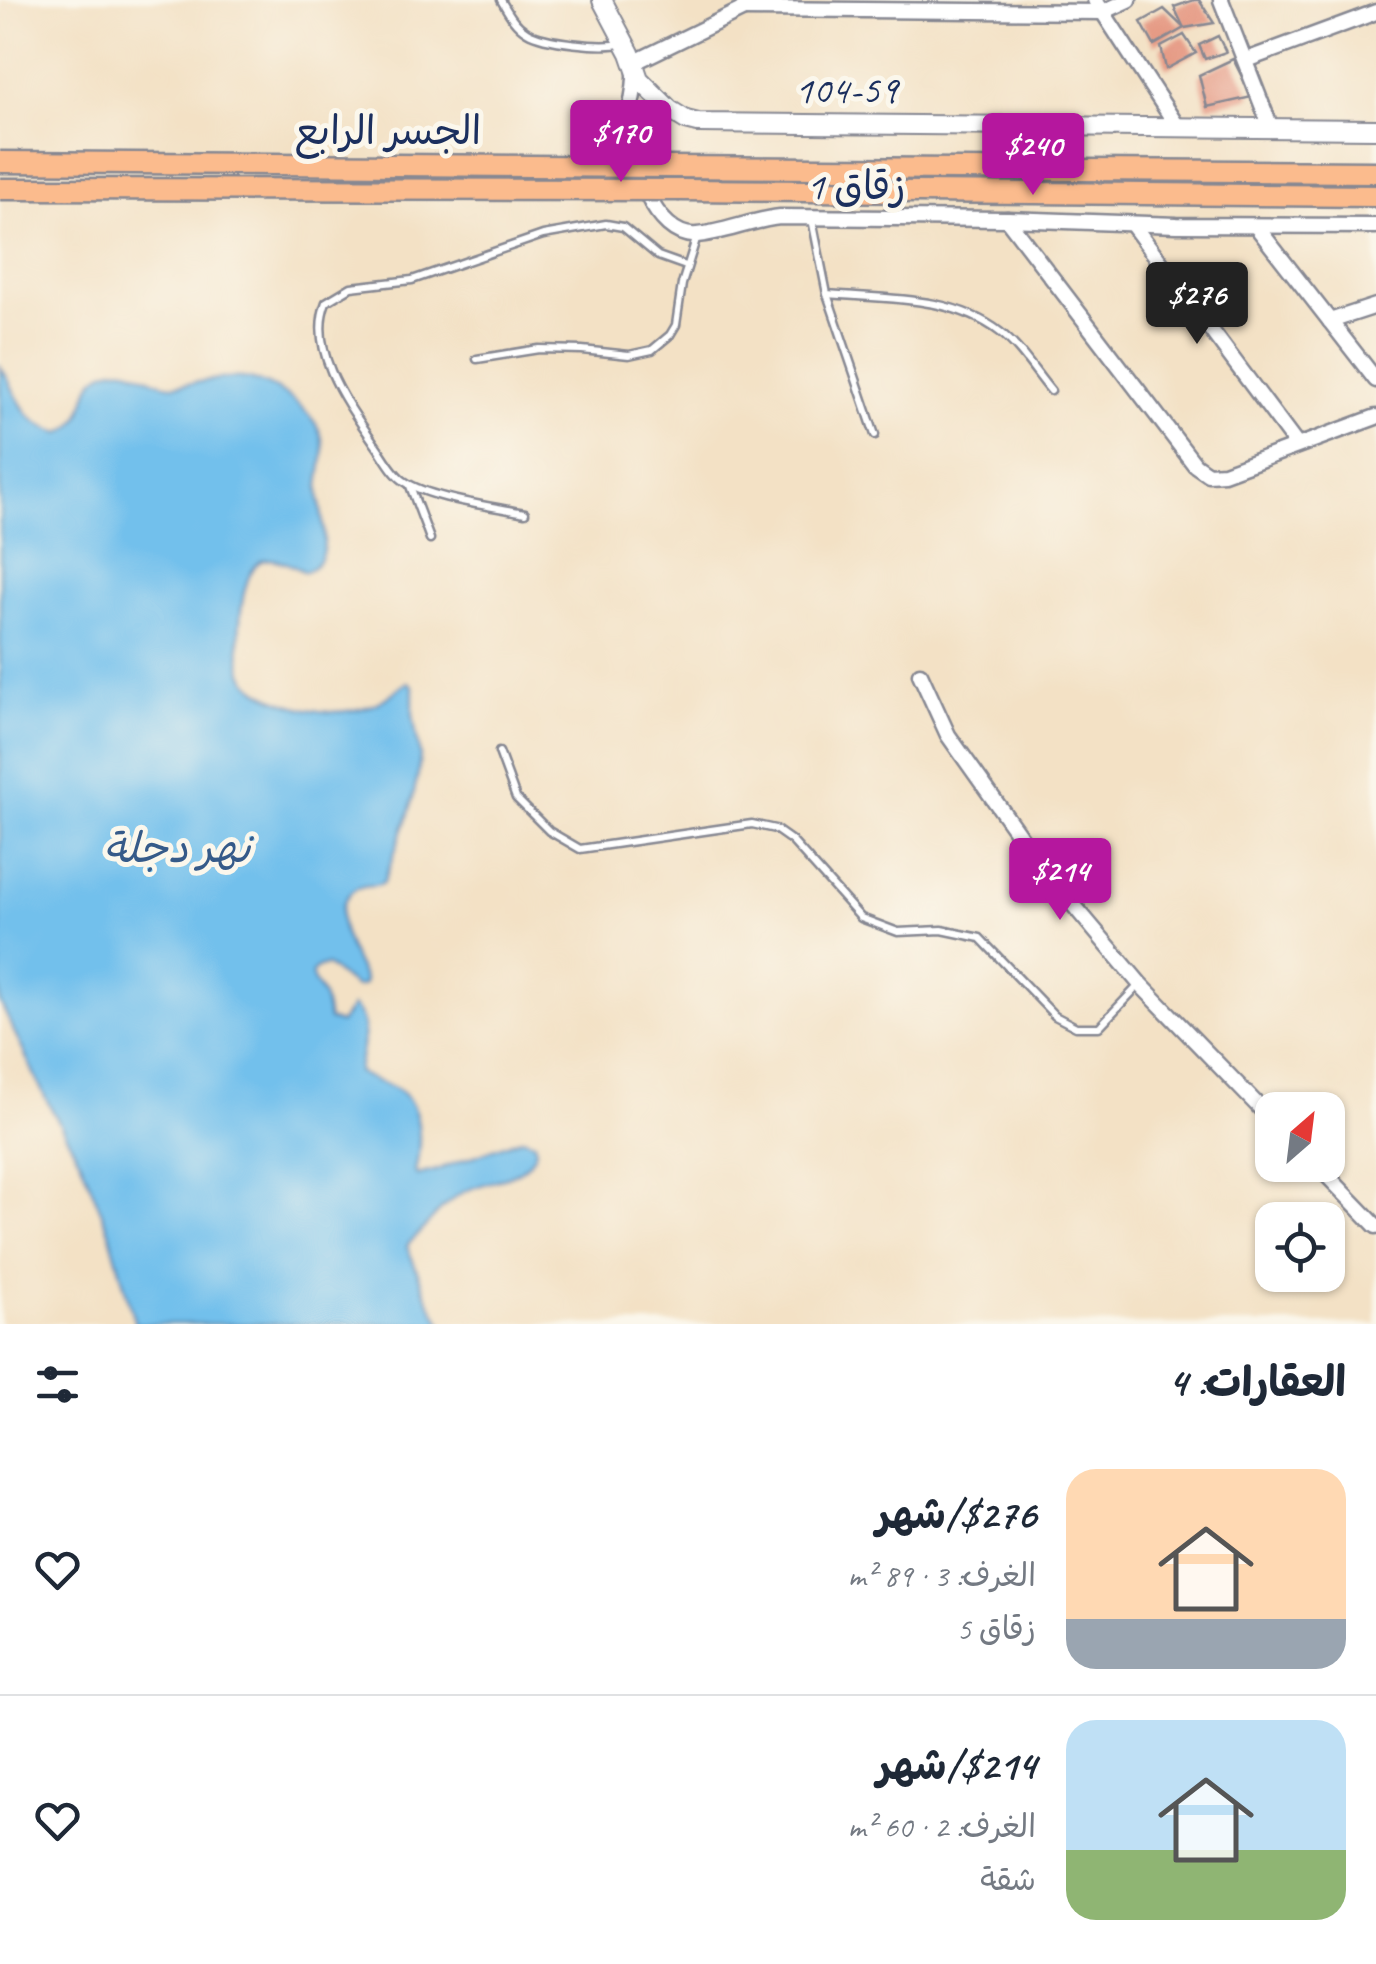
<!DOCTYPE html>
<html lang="ar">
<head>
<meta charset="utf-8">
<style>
  body { margin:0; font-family:Caveat,"Playpen Sans Arabic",sans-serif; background:#f6f6f7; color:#1f2937; direction:rtl; height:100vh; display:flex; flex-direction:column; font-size:38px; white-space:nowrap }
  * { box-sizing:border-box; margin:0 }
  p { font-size:32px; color:#747a83 }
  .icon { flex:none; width:55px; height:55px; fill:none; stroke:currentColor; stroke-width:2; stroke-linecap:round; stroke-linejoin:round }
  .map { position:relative; height:1324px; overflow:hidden; direction:ltr }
  .drawer { display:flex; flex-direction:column; background:#fff; flex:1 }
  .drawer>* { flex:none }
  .needle { width:65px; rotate:28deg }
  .fabs { position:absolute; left:1255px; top:1092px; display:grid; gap:20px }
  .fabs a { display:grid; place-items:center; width:90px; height:90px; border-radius:20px; background:#fff; box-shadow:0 2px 8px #0004; font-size:50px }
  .price { position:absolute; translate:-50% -85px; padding:0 22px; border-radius:10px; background:#b5179e; color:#fff; font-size:32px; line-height:65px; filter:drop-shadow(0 2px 5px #0008) }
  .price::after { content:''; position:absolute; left:50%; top:60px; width:30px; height:22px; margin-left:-15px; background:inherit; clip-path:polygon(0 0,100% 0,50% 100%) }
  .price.current { background:#222; color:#fff }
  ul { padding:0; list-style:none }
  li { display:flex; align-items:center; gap:30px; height:250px; padding:0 30px }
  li+li { border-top:2px solid #e0e1e3 }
  li span { display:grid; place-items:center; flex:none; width:280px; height:200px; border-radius:30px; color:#555 }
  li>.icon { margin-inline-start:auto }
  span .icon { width:120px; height:120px; fill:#fffc; stroke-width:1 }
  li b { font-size:42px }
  h2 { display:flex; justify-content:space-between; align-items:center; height:120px; padding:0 30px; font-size:42px }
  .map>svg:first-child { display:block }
</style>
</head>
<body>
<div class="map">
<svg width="1376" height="1324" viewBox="0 0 1376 1324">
  <rect width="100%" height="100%" fill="#fbf7ec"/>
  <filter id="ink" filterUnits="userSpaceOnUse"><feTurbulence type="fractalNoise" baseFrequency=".01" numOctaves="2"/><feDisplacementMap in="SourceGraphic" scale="20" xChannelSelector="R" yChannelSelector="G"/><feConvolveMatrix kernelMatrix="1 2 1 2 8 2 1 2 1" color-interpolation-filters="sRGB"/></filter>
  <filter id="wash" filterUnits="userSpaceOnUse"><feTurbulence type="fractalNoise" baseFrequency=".0048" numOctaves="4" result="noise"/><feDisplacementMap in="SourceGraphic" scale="40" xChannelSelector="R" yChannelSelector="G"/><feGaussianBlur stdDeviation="2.25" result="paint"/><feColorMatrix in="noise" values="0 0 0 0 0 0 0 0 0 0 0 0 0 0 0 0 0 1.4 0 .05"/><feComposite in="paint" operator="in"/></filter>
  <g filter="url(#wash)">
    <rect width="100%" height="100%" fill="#f3e1c5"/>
    <path fill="#72c0ec" stroke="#4678a5" stroke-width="2.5" d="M0,366c21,32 20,56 61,67 35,-15 14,-52 49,-63 24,-8 42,16 65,15 44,-3 61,-18 104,6 17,9 36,26 42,44 6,19 -1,34 -2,53 -1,26 19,70 -14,84 -11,-6 -31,-17 -44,-11 -22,10 -26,91 -18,111 9,26 64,39 88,40 13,0 27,-2 39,-6 16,-5 25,-16 38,-24l5,4v29l7,41 -2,18 -8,36 -26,72c-9,6 -22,1 -30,8 -29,21 -1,65 10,89v5l-6,3 -4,-1 -28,-21c-25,6 -11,16 -4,30 4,7 4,17 6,25l12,3 12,-17c21,15 8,44 6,66 12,9 25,10 38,17 28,15 25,57 19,83l2,3 17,-4 89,-33 11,4 2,8c-11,33 -52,28 -78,45 -20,13 -32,34 -50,49l-1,3c12,25 19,55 36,77h-308l-26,-93 -28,-69 -36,-65 -45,-95z"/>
    <g id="blocks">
      <g fill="#e59882">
        <path d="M1194,0h5l15,23 -30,5 -10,-21z"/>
        <path d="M1164,9l20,19 -30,17 -13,-23z"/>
        <path d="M1184,35l12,18 -30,16 -5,-22z"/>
        <path d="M1218,36l8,16 -21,7 -6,-14z"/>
        <path d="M1233,59l19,38 -45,10 -8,-32z"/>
      </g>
    </g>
  </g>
  <g filter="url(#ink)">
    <use href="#blocks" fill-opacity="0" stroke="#878892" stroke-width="2.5"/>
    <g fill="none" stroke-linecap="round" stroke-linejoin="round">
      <defs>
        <g id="service">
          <path d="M501,0c7,12 13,24 26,32 16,10 78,17 96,11"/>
          <path d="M812,219l15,75c58,5 125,1 173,38 20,15 35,40 51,59"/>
          <path d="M827,294l48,141"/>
          <path d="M477,359l62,-10 43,1 47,5 23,-5 18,-15 6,-10 6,-41 15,-48"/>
          <path d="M410,486l20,53"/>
          <path d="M525,513c-33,-7 -95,-14 -121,-32 -12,-8 -20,-25 -29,-37 -26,-38 -68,-93 -49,-142l25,-15 61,-7 131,-45 63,-11 17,3 35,29 28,10"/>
          <path d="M499,752l17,46 33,33 31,18 172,-25 23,5 17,12 69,77 37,14 44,-2 38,8 75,78 21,11h23l40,-42"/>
        </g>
        <g id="minor">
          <path d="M1095,0l82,126"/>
          <path d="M1221,0l50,128"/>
          <path d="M742,9l361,3 26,-12"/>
          <path d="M1246,60l130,-48"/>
          <path d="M633,63l117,-57"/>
          <path d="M635,72c1,18 -6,35 -6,54 0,33 25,113 68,109 26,-2 55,-15 83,-18l227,2 170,6 199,1"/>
          <path d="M1007,219l188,246 13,9 16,-1 152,-56"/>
          <path d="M1132,224l164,220"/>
          <path d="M1256,226l120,154"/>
          <path d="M1330,321l46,-15"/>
          <path d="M920,674l28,61 96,135 96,114 132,136"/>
          <path d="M1317,1165l59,61"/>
        </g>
        <path id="tertiary" d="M602,0l28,53 9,26 31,31 16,10 12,3 678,6"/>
        <g id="primary">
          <path d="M668,167l708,5"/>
          <path d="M680,190l696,6"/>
        </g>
      </defs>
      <use href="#service" stroke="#878892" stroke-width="11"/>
      <use href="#minor" stroke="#878892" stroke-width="19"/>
      <use href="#tertiary" stroke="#878892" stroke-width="22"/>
      <use href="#primary" stroke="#878892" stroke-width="25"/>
      <use href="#service" stroke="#fff" stroke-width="6"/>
      <use href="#minor" stroke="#fff" stroke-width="14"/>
      <use href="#tertiary" stroke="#fff" stroke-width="18"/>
      <use href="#primary" stroke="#fbbb8d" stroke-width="20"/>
      <defs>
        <g id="primary-bridge">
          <path d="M0,162l668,5"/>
          <path d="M0,189l680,1"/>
        </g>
      </defs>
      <use href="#primary-bridge" stroke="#878892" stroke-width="25" stroke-linecap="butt"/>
      <use href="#primary-bridge" stroke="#fbbb8d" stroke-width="20"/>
    </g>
  </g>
  <g text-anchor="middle" stroke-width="10" stroke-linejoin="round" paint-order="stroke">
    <g font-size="40" fill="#1b2f5e" stroke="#fbf7ec">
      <text x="846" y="103">104-59</text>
      <text x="388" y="144">الجسر الرابع</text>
      <text x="856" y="199">زقاق 1</text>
    </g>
    <g font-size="42" font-style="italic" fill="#355a89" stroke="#fbf7ec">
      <text x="177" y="862">نهر دجلة</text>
    </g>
  </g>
</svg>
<div class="fabs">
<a><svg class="needle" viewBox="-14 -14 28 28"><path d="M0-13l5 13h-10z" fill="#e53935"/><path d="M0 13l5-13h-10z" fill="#747a83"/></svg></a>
<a><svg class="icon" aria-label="locate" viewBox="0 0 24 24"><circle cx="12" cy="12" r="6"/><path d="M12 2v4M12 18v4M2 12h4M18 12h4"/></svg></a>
</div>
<b class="price" style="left:621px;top:185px">$170</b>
<b class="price" style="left:1033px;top:198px">$240</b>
<b class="price current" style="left:1197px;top:347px">$276</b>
<b class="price" style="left:1060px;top:923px">$214</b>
</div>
<section class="drawer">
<h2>العقارات: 4<svg class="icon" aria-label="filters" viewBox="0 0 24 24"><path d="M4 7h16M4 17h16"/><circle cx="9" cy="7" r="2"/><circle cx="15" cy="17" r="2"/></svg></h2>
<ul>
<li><span style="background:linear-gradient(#ffd9b3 75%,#9aa5b1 0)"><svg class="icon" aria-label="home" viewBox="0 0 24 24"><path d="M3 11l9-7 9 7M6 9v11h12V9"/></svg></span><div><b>$276/شهر</b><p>الغرف: 3 · 89 m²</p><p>زقاق 5</p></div><svg class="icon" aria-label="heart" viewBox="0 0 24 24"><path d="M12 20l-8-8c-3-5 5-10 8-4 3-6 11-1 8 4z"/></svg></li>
<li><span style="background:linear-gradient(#bfe0f5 65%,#8fb573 0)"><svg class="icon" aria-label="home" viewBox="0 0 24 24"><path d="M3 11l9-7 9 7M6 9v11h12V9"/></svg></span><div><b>$214/شهر</b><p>الغرف: 2 · 60 m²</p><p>شقة</p></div><svg class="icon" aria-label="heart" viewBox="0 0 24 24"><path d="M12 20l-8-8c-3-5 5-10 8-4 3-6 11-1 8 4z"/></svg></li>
</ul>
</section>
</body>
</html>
